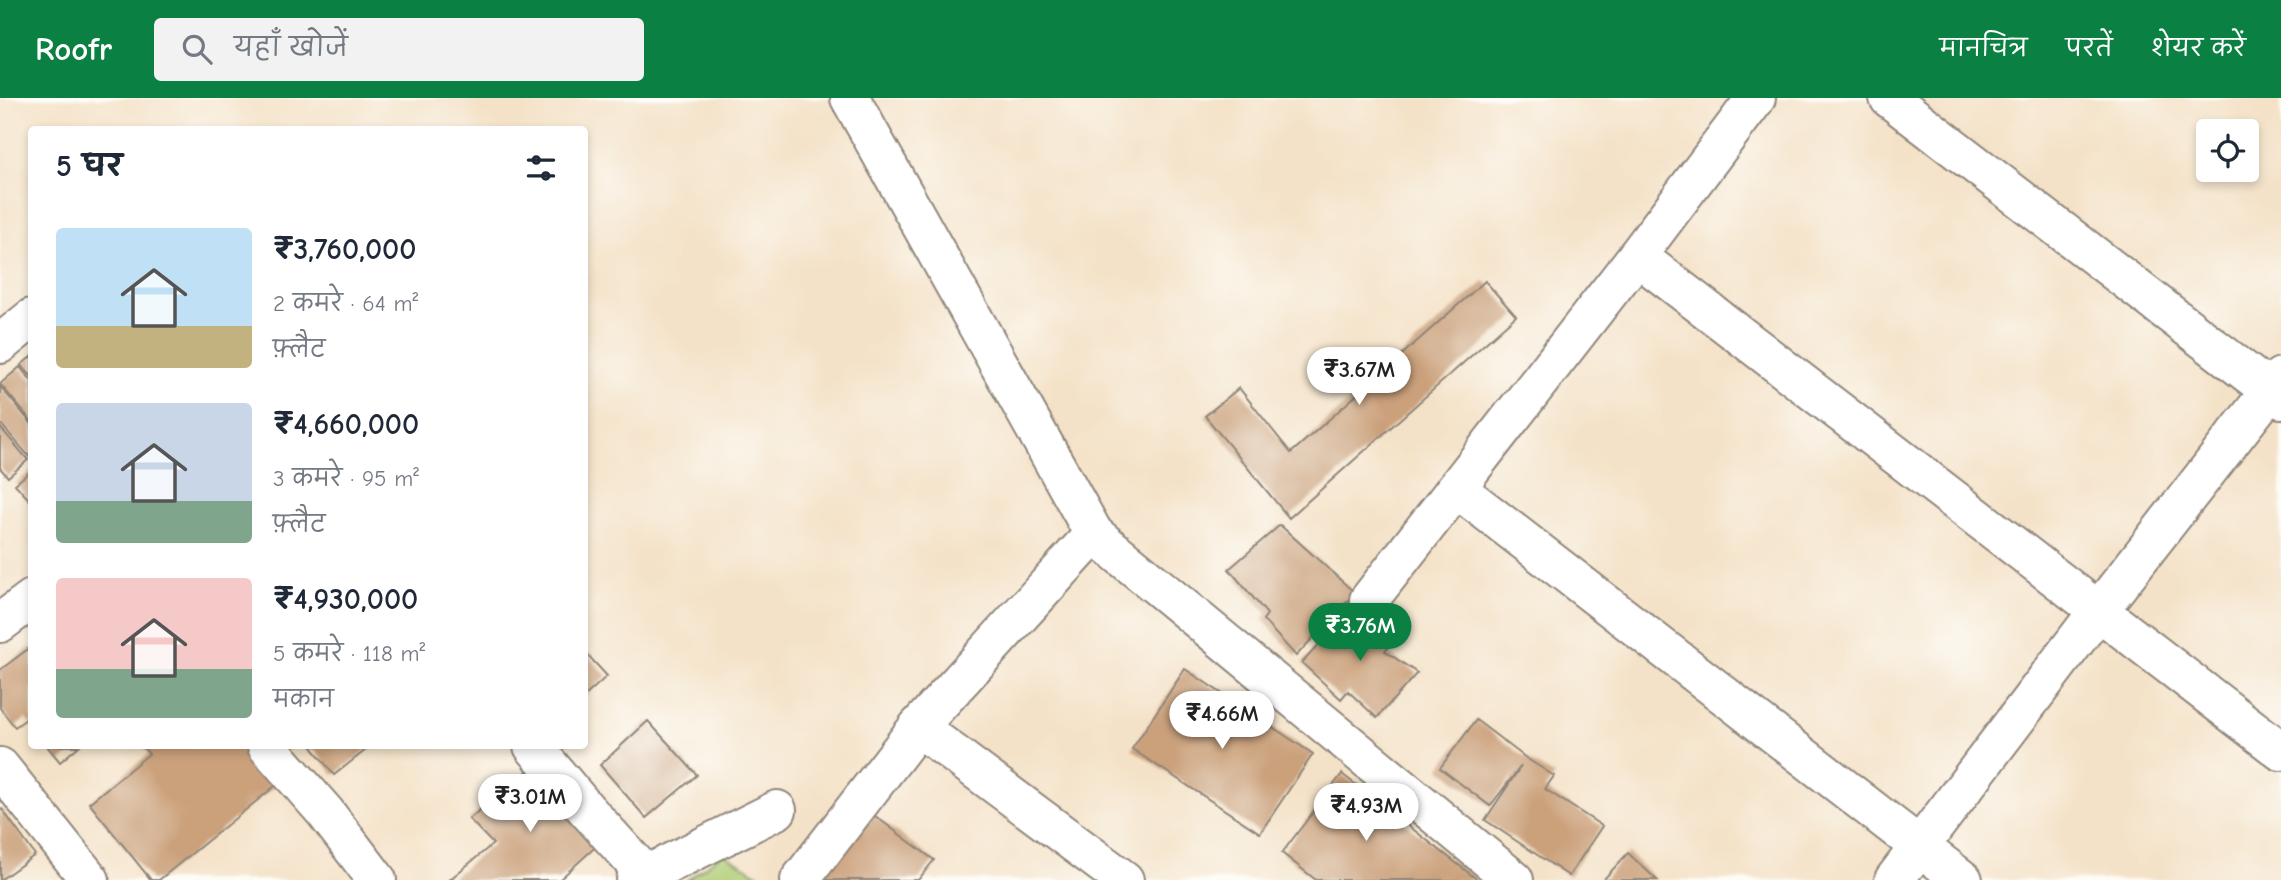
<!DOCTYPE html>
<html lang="hi">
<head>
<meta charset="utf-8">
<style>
  body { margin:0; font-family:"Comic Neue","Playpen Sans Deva",sans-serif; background:#f2f2f3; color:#1f2937; height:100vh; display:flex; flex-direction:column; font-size:26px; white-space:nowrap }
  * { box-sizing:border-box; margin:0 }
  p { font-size:23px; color:#747a83 }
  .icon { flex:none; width:38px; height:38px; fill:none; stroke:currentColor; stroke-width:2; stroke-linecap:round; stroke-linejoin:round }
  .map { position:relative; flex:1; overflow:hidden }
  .drawer { position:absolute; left:28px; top:28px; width:560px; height:623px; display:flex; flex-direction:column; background:#fff; border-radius:7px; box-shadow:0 4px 10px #0003 }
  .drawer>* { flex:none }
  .buttons { position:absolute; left:2196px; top:21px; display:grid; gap:14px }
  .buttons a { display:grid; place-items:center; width:63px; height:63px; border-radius:7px; background:#fff; box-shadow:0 4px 10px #0003; font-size:35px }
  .price { position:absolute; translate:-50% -60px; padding:0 16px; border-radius:24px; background:#fff; color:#222; font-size:23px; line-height:46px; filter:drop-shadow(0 2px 4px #0008) }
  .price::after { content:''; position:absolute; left:50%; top:42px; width:21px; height:16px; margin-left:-10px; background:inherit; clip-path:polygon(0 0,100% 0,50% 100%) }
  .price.current { background:#0b8043; color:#fff }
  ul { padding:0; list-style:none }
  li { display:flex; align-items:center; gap:21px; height:175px; padding:0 28px }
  li span { display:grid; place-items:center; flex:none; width:196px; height:140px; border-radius:7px; color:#555 }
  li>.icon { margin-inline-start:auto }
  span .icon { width:84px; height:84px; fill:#fffc; stroke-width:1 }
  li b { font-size:30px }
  h2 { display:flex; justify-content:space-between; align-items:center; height:84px; padding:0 28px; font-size:30px }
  header { display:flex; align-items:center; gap:42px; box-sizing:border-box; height:98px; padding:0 35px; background:#0b8043; color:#fff }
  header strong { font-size:33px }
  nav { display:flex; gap:38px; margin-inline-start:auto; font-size:24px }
  .search { width:490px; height:63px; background:#f2f2f3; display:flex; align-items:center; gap:18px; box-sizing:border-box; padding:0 24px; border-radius:7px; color:#747a83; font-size:26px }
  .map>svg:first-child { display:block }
</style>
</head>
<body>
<header>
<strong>Roofr</strong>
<div class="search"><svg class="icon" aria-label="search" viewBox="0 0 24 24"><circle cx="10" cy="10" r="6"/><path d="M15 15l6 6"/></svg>यहाँ खोजें</div>
<nav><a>मानचित्र</a><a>परतें</a><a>शेयर करें</a></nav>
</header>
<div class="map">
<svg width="2281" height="782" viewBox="0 0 2281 782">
  <rect width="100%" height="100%" fill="#fdfcf7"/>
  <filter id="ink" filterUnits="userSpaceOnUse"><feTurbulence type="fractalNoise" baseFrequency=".0143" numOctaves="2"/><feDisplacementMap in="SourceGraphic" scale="14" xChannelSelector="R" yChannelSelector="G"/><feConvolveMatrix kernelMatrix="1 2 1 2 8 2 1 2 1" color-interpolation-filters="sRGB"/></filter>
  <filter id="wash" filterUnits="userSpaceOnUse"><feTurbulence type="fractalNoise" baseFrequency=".00686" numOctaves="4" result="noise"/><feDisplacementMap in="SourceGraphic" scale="28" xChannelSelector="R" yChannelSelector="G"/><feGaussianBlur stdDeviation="1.57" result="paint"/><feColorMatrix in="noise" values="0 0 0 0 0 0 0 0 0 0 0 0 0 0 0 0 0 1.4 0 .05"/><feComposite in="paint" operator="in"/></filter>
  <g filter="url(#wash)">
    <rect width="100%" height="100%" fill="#f4e2c8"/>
    <path fill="#aeca70" stroke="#6c7a4e" stroke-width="2" d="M723,755l44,27h-80z"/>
    <g id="blocks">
      <g fill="#cba17c">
        <path d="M1485,183l31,35 -227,202 -84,-102 34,-28 52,65z"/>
        <path d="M32,258v21l-11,-12z"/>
        <path d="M20,269l12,14v41l-32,-38z"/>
        <path d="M0,288l32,38v36l-32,-37z"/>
        <path d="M0,329l28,33 -20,17 -8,-9z"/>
        <path d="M32,372v33l-17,-19z"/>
        <path d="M1280,427l75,68 -59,63 -33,-36 4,-6 -38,-45z"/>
        <path d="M1354,508l39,36 -8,9 32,22 -40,45 -29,-27 -7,8 -39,-36z"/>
        <path d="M32,548v80l-6,-7 -11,8 -15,-19v-38z"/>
        <path d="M584,553l23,25 -23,21z"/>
        <path d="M1185,571l128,85 -53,79 -128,-84z"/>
        <path d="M1476,622l50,38 28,18 -9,13 57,37 -33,50 -84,-56 36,-54 -31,40 -50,-38z"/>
        <path d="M648,623l49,54 -51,43 -46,-53z"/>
        <path d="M47,648h32l-19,16z"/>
        <path d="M142,648h108l30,36 -121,98h-8l-62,-77 60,-49z"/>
        <path d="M314,648h57l-37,29 -22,-28z"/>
        <path d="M535,667l67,76 -43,39h-110l44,-36 -24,-25z"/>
        <path d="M1342,676l136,106h-162l-34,-27z"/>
        <path d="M863,709l71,53 -16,20h-99z"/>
        <path d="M2,711l33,46 -35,25v-69z"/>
        <path d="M1628,755l29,27h-54z"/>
      </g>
    </g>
  </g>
  <g filter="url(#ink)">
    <use href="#blocks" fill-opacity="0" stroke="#90867a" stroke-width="2"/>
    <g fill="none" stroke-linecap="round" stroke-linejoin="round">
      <defs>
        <g id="minor">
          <path d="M850,0l244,436 420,346"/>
          <path d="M1889,0l392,301"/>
          <path d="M1637,158l644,495"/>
          <path d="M0,246l32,-26"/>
          <path d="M1456,390l507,392"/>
          <path d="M1369,502l268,-344 119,-158"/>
          <path d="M0,525l32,-24"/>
          <path d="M918,629l206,153"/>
          <path d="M267,648l58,66 52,68"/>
          <path d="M533,648l53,63 59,65"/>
          <path d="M0,669l90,113"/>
          <path d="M636,782l141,-70"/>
          <path d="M800,782l118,-153 176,-193"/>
          <path d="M1894,782l205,-270 182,-233"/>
        </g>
      </defs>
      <use href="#minor" stroke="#90867a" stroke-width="42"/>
      <use href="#minor" stroke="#fff" stroke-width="38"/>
    </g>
  </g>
</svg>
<div class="buttons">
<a><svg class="icon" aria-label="locate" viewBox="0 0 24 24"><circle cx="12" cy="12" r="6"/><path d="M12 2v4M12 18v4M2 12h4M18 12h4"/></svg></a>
</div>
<b class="price" style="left:1359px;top:309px">₹3.67M</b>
<b class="price current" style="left:1360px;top:565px">₹3.76M</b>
<b class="price" style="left:1222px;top:653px">₹4.66M</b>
<b class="price" style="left:530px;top:736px">₹3.01M</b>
<b class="price" style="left:1366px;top:745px">₹4.93M</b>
<section class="drawer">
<h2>5 घर<svg class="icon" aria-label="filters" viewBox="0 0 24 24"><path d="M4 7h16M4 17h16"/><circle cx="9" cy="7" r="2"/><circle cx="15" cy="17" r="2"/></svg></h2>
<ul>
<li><span style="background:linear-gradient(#bfe0f5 70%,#c2b280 0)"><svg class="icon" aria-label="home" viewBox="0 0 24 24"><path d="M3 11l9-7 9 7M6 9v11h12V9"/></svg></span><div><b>₹3,760,000</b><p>2 कमरे · 64 m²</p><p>फ़्लैट</p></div></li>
<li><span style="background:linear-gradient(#c9d6e8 70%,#7fa58c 0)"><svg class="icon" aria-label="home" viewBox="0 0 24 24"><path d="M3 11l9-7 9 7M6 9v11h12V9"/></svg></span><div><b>₹4,660,000</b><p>3 कमरे · 95 m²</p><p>फ़्लैट</p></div></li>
<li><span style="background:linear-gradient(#f6c9c9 65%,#7fa58c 0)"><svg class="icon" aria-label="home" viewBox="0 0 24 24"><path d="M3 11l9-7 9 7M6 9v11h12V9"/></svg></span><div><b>₹4,930,000</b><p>5 कमरे · 118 m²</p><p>मकान</p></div></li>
</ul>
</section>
</div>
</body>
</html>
